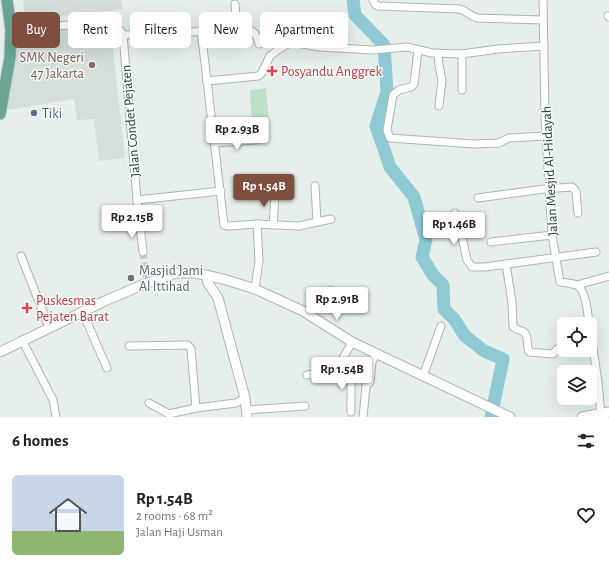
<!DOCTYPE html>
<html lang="en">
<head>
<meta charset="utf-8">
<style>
  body { margin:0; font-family:"Alegreya Sans",sans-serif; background:#f2f2f2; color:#202124; height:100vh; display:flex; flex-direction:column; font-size:15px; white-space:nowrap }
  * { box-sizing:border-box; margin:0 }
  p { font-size:13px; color:#757577 }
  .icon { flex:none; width:22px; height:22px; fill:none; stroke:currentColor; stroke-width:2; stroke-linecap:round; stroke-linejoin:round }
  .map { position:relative; height:417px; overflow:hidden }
  .drawer { display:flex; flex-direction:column; background:#fff; flex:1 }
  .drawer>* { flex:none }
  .guide { position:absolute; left:12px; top:12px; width:400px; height:36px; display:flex; gap:8px }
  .buttons { position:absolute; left:557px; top:317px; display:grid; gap:8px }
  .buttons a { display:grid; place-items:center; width:40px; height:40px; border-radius:6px; background:#fff; box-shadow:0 4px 16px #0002; font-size:20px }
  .price { position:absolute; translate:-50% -34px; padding:0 9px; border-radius:4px; background:#fff; color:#222; font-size:13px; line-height:26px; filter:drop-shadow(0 1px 2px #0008) }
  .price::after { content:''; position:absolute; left:50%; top:24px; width:12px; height:9px; margin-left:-6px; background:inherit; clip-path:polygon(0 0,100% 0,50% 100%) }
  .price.on { background:#7f4e3f; color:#fff }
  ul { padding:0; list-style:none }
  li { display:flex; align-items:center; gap:12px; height:100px; padding:0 12px }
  li span { display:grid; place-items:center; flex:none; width:112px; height:80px; border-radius:6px; color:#555 }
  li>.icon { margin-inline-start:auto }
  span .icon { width:48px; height:48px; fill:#fffc; stroke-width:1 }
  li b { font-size:17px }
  h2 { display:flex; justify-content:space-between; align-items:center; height:48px; padding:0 12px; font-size:17px }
  .tag { padding:0 14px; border-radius:6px; background:#fff; box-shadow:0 4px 16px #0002; font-size:14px; line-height:36px }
  .tag.on { background:#7f4e3f; color:#fff }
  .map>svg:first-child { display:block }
</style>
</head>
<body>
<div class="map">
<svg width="609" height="417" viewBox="0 0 609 417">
  <rect width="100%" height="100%" fill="#e6efeb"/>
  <g fill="#d4dfda">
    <path d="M23,0h98l2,9 -97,12z"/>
    <path d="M65,30l46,1 14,127 -26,3 -5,-42 -17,1 -3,-21 -67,11 10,-73 5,-4z"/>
  </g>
  <path fill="#bfe0c8" d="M266,88l3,35 -17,1 -2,-34z"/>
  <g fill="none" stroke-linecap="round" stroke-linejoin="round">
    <path stroke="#8ec9d4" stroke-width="13" d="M353,0l2,15 29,30 3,47 -11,34 14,41 24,30 12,43 -4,17 11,18 10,10 1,24 10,10 11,17 19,15 19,8 -12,58"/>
    <path stroke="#bfccc8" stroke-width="7" stroke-dasharray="7 3.5" stroke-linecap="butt" d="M143,252l3,25"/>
    <defs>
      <g id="minor">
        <path d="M373,0l2,4 3,2 81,3c7,1 11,7 18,9l66,2"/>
        <path d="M543,0l2,118 4,70 3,47 8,47c5,1 11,1 16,3 10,3 12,30 13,39"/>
        <path d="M235,4l2,24c14,1 19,2 22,16"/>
        <path d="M608,16l1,1"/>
        <path d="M11,30l93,-8c9,1 15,5 19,13l14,165 6,52"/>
        <path d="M201,30l23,195 5,1 28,-2 42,2 32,-7"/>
        <path d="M123,35l59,-2 55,-5"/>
        <path d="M418,50l-4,34 -3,3 -12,3 -6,5 -6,35 3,8 84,6 25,-1 10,-5 37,-2"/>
        <path d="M438,53l1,12 3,15 -3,26"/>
        <path d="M462,54v36"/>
        <path d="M207,81l51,-5 3,-2 9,-18 12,-9 10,-5 27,5 54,3 34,-3 25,6 30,1 36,-5 46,-3"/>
        <path d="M215,143l42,-3"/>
        <path d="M315,186l2,36"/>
        <path d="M272,189l3,6 -2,30"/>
        <path d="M478,198l66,-9 28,-2 3,3 1,2 2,21"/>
        <path d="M137,200l84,-9"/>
        <path d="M455,213l7,24 5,23 5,7h13l111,-15"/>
        <path d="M491,242l61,-7"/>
        <path d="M21,256l28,71"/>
        <path d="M506,264l6,38 1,25c3,3 9,3 12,6 4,5 1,13 4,19l24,2 4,-5 7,-2"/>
        <path d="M577,285l32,-9"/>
        <path d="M255,289l4,-29 -2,-36"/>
        <path d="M82,311l25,57"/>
        <path d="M311,317l2,-14 17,-13"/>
        <path d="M590,328l8,54 3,35"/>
        <path d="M22,340l31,60 3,17"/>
        <path d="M129,346l59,-1 3,4 5,59"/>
        <path d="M335,369l16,7v36"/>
        <path d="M307,375c33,-4 29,-5 45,-33"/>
        <path d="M423,376l18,-50"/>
        <path d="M149,403l20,11 27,-6 40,-5 9,-5"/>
        <path d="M247,410l58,-4"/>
        <path d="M363,417l3,-31 4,-4 2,-20 4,-8"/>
      </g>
      <g id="tertiary">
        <path d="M207,275l1,8 10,15 27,100 2,19"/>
        <path d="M0,352l107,-52 40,-17 29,-10h19l28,6 32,10 48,22 49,31 158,75"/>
        <path d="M582,417l27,-5"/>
      </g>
      <path id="primary" d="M0,114l10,-57 1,-27 -4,-30"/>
    </defs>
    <use href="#minor" stroke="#a8b8b2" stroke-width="9"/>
    <use href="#tertiary" stroke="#a8b8b2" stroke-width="11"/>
    <use href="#primary" stroke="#c2cac8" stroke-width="13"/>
    <use href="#minor" stroke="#fff" stroke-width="7"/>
    <use href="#tertiary" stroke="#fff" stroke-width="9"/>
    <use href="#primary" stroke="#6aa596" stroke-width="11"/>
  </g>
  <circle fill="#8d6e63" stroke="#f7fbf9" stroke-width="1.5" cx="92" cy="65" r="4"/>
  <g fill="#e0444e" stroke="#f7fbf9" stroke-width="1.5">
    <path d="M270 65h4v4h4v4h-4v4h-4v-4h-4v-4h4z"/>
    <path d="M25 302h4v4h4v4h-4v4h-4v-4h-4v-4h4z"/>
  </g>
  <circle fill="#5c6f8a" stroke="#f7fbf9" stroke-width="1.5" cx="34" cy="113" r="4"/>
  <circle fill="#6b7280" stroke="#f7fbf9" stroke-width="1.5" cx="131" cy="278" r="4"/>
  <g text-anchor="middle" stroke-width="3" stroke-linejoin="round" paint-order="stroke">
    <g font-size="14" fill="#785e54" stroke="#f7fbf9" text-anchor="end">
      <text x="84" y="62">SMK Negeri<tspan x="84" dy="16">47 Jakarta</tspan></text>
    </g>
    <g font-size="14" fill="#be3a42" stroke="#f7fbf9" text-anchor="start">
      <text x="281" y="76">Posyandu Anggrek</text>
      <text x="36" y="305">Puskesmas<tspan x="36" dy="16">Pejaten Barat</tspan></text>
    </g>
    <g font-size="14" fill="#4e5e75" stroke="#f7fbf9" text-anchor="start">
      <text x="42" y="118">Tiki</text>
    </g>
    <g font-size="14" fill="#24423a" stroke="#f7fbf9">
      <text transform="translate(130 121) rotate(-95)" y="5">Jalan Condet Pejaten</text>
      <text transform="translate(549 171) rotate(-93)" y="5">Jalan Mesjid Al-Hidayah</text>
    </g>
    <g font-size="14" fill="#5b616d" stroke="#f7fbf9" text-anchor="start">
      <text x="139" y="275">Masjid Jami<tspan x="139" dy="16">Al Ittihad</tspan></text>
    </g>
  </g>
</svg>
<div class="buttons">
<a><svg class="icon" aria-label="locate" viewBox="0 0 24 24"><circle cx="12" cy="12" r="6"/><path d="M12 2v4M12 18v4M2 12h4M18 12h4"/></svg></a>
<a><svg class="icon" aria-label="layers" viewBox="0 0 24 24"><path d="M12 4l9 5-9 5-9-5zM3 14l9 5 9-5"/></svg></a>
</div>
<b class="price" style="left:237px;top:151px">Rp 2.93B</b>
<b class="price on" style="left:264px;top:208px">Rp 1.54B</b>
<b class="price" style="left:132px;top:239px">Rp 2.15B</b>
<b class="price" style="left:454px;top:246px">Rp 1.46B</b>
<b class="price" style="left:337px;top:321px">Rp 2.91B</b>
<b class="price" style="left:342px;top:391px">Rp 1.54B</b>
<div class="guide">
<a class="tag on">Buy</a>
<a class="tag">Rent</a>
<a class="tag">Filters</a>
<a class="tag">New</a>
<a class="tag">Apartment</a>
</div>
</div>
<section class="drawer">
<h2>6 homes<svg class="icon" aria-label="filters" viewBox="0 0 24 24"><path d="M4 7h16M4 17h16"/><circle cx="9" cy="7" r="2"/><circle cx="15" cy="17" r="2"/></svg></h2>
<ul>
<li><span style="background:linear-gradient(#c9d6e8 70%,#8fb573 0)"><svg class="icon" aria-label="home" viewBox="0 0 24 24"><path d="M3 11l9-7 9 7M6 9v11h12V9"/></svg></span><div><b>Rp 1.54B</b><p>2 rooms · 68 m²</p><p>Jalan Haji Usman</p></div><svg class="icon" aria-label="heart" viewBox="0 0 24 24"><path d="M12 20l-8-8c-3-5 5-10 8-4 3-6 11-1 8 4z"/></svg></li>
</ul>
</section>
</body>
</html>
